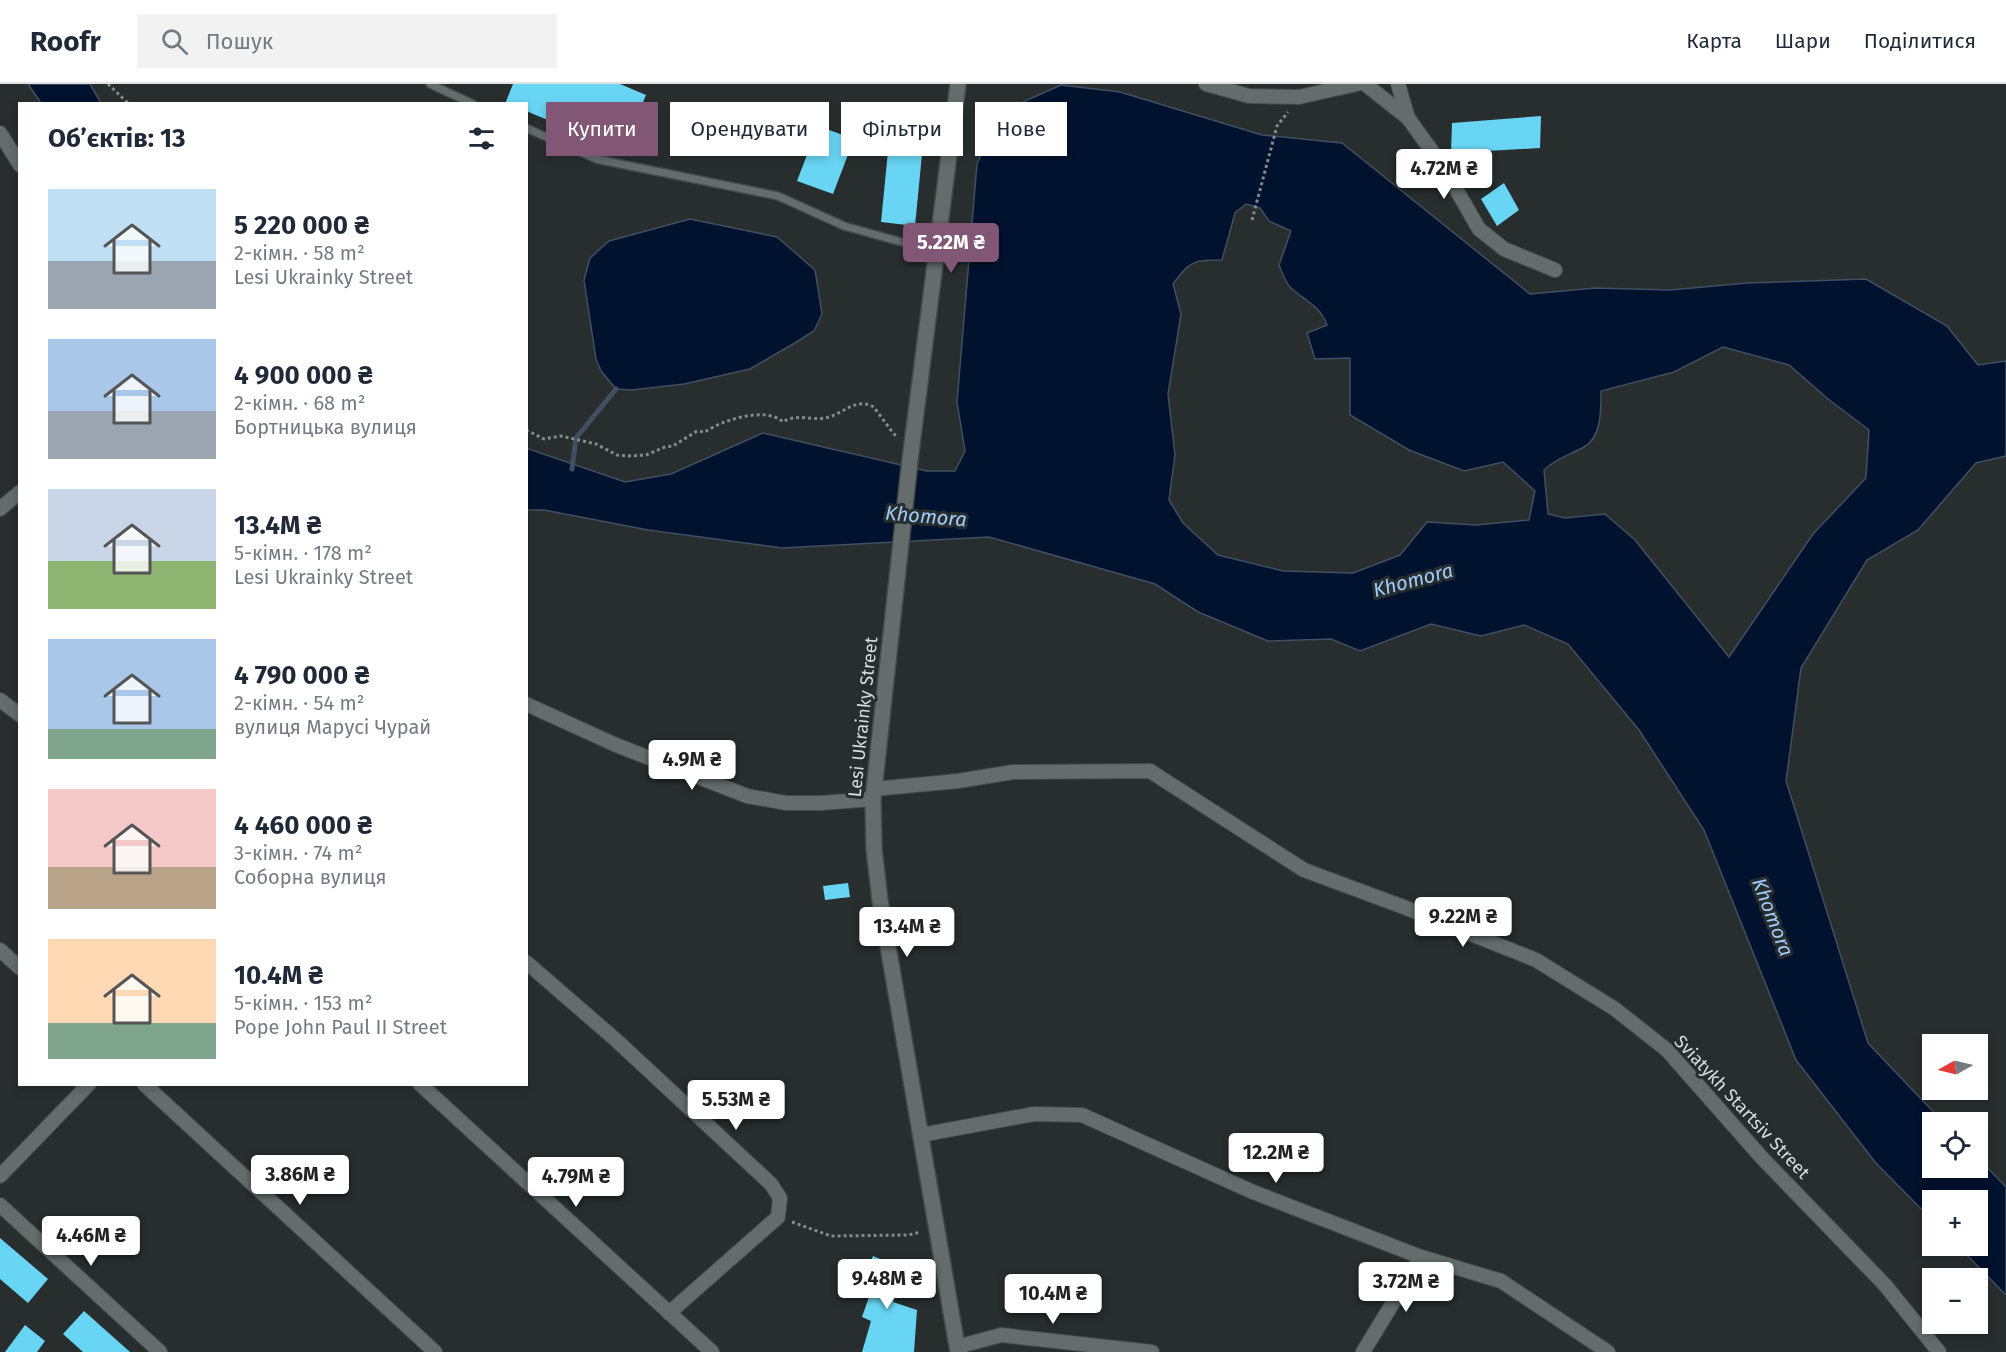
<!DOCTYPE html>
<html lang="uk">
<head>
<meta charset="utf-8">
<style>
  body { margin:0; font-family:"Fira Sans",sans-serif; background:#f2f2f3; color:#1f2937; height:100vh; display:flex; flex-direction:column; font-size:22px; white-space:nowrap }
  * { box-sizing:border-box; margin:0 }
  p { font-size:20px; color:#747a83 }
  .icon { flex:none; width:33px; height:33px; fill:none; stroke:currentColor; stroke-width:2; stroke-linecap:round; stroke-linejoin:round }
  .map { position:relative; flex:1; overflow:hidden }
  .panel { position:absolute; left:18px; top:18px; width:510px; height:984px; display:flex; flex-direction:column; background:#fff; border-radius:0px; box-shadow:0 3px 9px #0003 }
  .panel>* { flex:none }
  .banner { position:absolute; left:546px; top:18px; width:570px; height:54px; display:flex; gap:12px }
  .needle { width:39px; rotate:262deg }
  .controls { position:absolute; left:1922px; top:950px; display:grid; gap:12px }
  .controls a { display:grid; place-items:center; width:66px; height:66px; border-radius:0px; background:#fff; box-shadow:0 3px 9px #0003; font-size:30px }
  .price { position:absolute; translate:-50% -51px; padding:0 14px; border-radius:6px; background:#fff; color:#222; font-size:20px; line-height:39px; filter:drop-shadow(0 2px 3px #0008) }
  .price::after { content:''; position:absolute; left:50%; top:36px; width:18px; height:14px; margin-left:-9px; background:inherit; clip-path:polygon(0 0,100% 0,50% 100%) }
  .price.current { background:#825776; color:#fff }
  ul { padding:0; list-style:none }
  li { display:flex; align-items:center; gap:18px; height:150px; padding:0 30px }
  li span { display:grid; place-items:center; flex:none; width:168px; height:120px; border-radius:0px; color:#555 }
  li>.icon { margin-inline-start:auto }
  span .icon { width:72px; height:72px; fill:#fffc; stroke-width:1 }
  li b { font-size:26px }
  h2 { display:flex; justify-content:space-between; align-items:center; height:72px; padding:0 30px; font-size:26px }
  .pill { padding:0 21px; border-radius:0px; background:#fff; box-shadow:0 3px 9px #0003; font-size:21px; line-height:54px }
  .pill.current { background:#825776; color:#fff }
  header { display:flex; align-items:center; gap:36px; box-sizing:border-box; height:84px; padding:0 30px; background:#fff; border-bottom:2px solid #e0e1e3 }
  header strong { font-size:28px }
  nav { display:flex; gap:33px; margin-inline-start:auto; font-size:21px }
  .search { width:420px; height:54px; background:#f2f2f3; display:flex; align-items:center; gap:15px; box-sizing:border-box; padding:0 21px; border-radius:0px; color:#747a83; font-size:22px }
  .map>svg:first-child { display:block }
</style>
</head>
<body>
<header>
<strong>Roofr</strong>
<div class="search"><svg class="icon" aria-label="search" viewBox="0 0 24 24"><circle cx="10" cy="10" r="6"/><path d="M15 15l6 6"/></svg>Пошук</div>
<nav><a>Карта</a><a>Шари</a><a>Поділитися</a></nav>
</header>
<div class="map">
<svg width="2006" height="1268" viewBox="0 0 2006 1268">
  <rect width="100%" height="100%" fill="#272e2d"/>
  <g fill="#00122e" stroke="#414f62" stroke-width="1.5" fill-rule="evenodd">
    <path d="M28,0h62l11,19h-60z"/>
    <path d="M1061,1l59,7 142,43 80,8 188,151 65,-6 75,2 77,-7 119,-4 81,47 31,39 28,-4v95l-30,7 -58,67 -51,30 -66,108 -15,113 82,262 75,79h-11v45h45v-10l29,30v108l-49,-50h20v-45h-45v20l-57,-58 -79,-102 -92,-230 -65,-100 -71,-86 -44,-19 -43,11 -50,-12 -71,27 -29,-12 -63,2 -70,-29 -43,-28 -166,-47 -207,11 -134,-18 -104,-20h-17l-1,-62 99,34 46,-8 92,-41 164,38h28l10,-20 -8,-49 20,-238 17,-37 22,-22zM1246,120l14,4 9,13 22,10 -12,34c3,7 6,17 11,22 13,13 30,18 37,38l-20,8 8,26 35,-1v57l59,35 55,21 39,-9 32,29 -6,29 -53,5 -49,-3 -27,33 -47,18 -70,-2 -65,-16 -35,-32 -14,-23 6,-45 -7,-61 13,-80 -8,-30c17,-23 20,-24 49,-24l13,-47zM1723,263l66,18 39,34 41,31 -3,48 -53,56 -84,123 -94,-117 -30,-26 -40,4 -17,-4 -4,-44c12,-12 26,-15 40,-23 18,-10 17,-38 17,-56l73,-19z"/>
    <path d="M690,135l87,18 38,33 7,44 -8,17 -21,13 -43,25 -66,15 -52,6 -16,-1 -15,-18 -5,-12 -12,-79 6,-22 19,-17z"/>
  </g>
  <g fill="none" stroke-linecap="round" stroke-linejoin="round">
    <path stroke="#414f62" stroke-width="5" d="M572,385l4,-31 40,-49"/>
  </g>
  <g fill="#69d5f4">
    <path d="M513,0h107l26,11 -23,56 -97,-40v-7h-21z"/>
    <path d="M1541,32l-1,32 -89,5 1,-30z"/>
    <path d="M818,42l36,13 -21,55 -36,-13z"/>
    <path d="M889,57l34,3 -8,82 -34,-4z"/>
    <path d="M1504,99l15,27 -22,16 -16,-27z"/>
    <path d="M848,799l2,14 -25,3 -2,-14z"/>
    <path d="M0,1154l48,41 -20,24 -28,-24z"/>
    <path d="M873,1172l33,14 -13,32 24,8 -3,42h-52l9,-31 -9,-4 8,-23 -12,-3z"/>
    <path d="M84,1227l46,41h-47l-20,-18z"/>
    <path d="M25,1241l20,16 -8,11h-32z"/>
  </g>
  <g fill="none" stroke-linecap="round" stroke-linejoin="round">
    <defs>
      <g id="service">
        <path d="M430,0l43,20"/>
        <path d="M526,44l70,31 182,37 66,30 65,18 28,4"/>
      </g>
      <g id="minor">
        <path d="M1206,0l43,12 50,1 58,-13"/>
        <path d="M1365,0l43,34 34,47 37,64 25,20 51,21"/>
        <path d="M1398,0l10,34"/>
        <path d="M0,49l20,32"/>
        <path d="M0,425l20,-17"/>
        <path d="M0,616l20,15"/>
        <path d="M526,620l90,41 131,51 39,7h36l51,-4"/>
        <path d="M874,705l84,-8 55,-9 137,-1 154,99 97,36 135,54 79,49 52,41 96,109 122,126 54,67"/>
        <path d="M0,866l20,18"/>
        <path d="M526,878l90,78 155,144 9,14 -2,19 -109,96"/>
        <path d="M144,1000l291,268"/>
        <path d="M420,1000l292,268"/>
        <path d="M921,1051l113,-21 48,1 171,77 168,65 80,24 107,71"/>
        <path d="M0,1092l89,-92"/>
        <path d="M0,1121l160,147"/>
        <path d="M957,1263l44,-12 151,17"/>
        <path d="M1363,1268l58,-95"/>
      </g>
      <path id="secondary" d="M958,1268l-78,-452 -6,-51 -1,-50 37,-339 48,-376"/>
    </defs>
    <use href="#service" stroke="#444a49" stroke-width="10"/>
    <use href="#minor" stroke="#444a49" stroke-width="16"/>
    <use href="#secondary" stroke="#444a49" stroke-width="18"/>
    <g stroke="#858a8a" stroke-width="3" stroke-dasharray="3 3" stroke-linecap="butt">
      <path d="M108,0l21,20"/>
      <path d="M1252,136l25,-94 11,-14"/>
      <path d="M526,346l18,9 17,-3 35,8 21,11 11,1 18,-1 19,-8 8,-1 24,-15 8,1c17,-12 61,-26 78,-10 14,-10 32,1 49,-6 13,-5 24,-17 40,-10 4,2 18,25 26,32"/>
      <path d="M792,1138l39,14 77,-1 13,-3"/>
    </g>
    <use href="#service" stroke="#646d6c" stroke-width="7"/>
    <use href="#minor" stroke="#646d6c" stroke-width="14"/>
    <use href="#secondary" stroke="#646d6c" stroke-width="15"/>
  </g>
  <g text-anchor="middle" stroke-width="6" stroke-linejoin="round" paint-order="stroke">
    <g font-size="18" fill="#d9dddd" stroke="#272e2d">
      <text transform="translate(863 633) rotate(-84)" y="6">Lesi Ukrainky Street</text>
      <text transform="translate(1742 1023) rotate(47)" y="6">Sviatykh Startsiv Street</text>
    </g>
    <g font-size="20" font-style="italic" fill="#a0cbfc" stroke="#272e2d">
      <text transform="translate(926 432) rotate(5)" y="7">Khomora</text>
      <text transform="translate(1413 496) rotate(-15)" y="7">Khomora</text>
      <text transform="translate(1773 833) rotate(69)" y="7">Khomora</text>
    </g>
  </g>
</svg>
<div class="controls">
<a><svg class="needle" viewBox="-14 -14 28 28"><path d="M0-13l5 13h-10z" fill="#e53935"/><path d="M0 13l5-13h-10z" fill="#747a83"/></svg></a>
<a><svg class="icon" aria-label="locate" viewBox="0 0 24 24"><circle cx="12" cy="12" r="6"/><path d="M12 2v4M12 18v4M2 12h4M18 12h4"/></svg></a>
<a>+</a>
<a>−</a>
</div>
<b class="price" style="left:1444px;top:116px">4.72M ₴</b>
<b class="price current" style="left:951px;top:190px">5.22M ₴</b>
<b class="price" style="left:692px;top:707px">4.9M ₴</b>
<b class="price" style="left:1463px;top:864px">9.22M ₴</b>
<b class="price" style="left:907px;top:874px">13.4M ₴</b>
<b class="price" style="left:736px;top:1047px">5.53M ₴</b>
<b class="price" style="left:1276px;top:1100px">12.2M ₴</b>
<b class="price" style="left:300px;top:1122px">3.86M ₴</b>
<b class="price" style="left:576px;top:1124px">4.79M ₴</b>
<b class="price" style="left:91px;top:1183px">4.46M ₴</b>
<b class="price" style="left:887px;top:1226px">9.48M ₴</b>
<b class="price" style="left:1406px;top:1229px">3.72M ₴</b>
<b class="price" style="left:1053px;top:1241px">10.4M ₴</b>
<div class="banner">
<a class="pill current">Купити</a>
<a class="pill">Орендувати</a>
<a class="pill">Фільтри</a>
<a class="pill">Нове</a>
</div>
<section class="panel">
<h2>Об’єктів: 13<svg class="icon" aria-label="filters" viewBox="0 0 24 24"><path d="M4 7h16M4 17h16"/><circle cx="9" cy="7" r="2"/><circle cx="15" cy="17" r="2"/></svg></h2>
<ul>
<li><span style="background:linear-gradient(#bfe0f5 60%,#9aa5b1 0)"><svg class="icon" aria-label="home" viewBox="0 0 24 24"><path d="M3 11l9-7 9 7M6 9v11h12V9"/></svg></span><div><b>5 220 000 ₴</b><p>2-кімн. · 58 m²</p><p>Lesi Ukrainky Street</p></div></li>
<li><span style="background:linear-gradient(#a9c7e8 60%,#9aa5b1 0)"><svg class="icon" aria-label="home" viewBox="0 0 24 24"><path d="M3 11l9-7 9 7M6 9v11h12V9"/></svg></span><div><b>4 900 000 ₴</b><p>2-кімн. · 68 m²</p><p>Бортницька вулиця</p></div></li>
<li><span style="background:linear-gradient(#c9d6e8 60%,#8fb573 0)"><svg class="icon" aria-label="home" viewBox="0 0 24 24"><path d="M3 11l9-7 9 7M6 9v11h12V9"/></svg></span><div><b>13.4M ₴</b><p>5-кімн. · 178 m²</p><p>Lesi Ukrainky Street</p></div></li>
<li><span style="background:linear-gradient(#a9c7e8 75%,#7fa58c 0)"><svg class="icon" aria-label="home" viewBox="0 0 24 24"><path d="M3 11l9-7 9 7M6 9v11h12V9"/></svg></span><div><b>4 790 000 ₴</b><p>2-кімн. · 54 m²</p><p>вулиця Марусі Чурай</p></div></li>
<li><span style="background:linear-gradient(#f6c9c9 65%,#b9a48a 0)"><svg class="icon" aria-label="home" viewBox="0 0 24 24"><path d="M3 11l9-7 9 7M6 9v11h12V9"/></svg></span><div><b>4 460 000 ₴</b><p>3-кімн. · 74 m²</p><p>Соборна вулиця</p></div></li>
<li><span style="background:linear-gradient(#ffd9b3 70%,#7fa58c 0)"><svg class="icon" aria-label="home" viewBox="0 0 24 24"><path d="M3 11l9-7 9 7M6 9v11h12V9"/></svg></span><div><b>10.4M ₴</b><p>5-кімн. · 153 m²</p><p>Pope John Paul II Street</p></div></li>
</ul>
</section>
</div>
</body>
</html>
